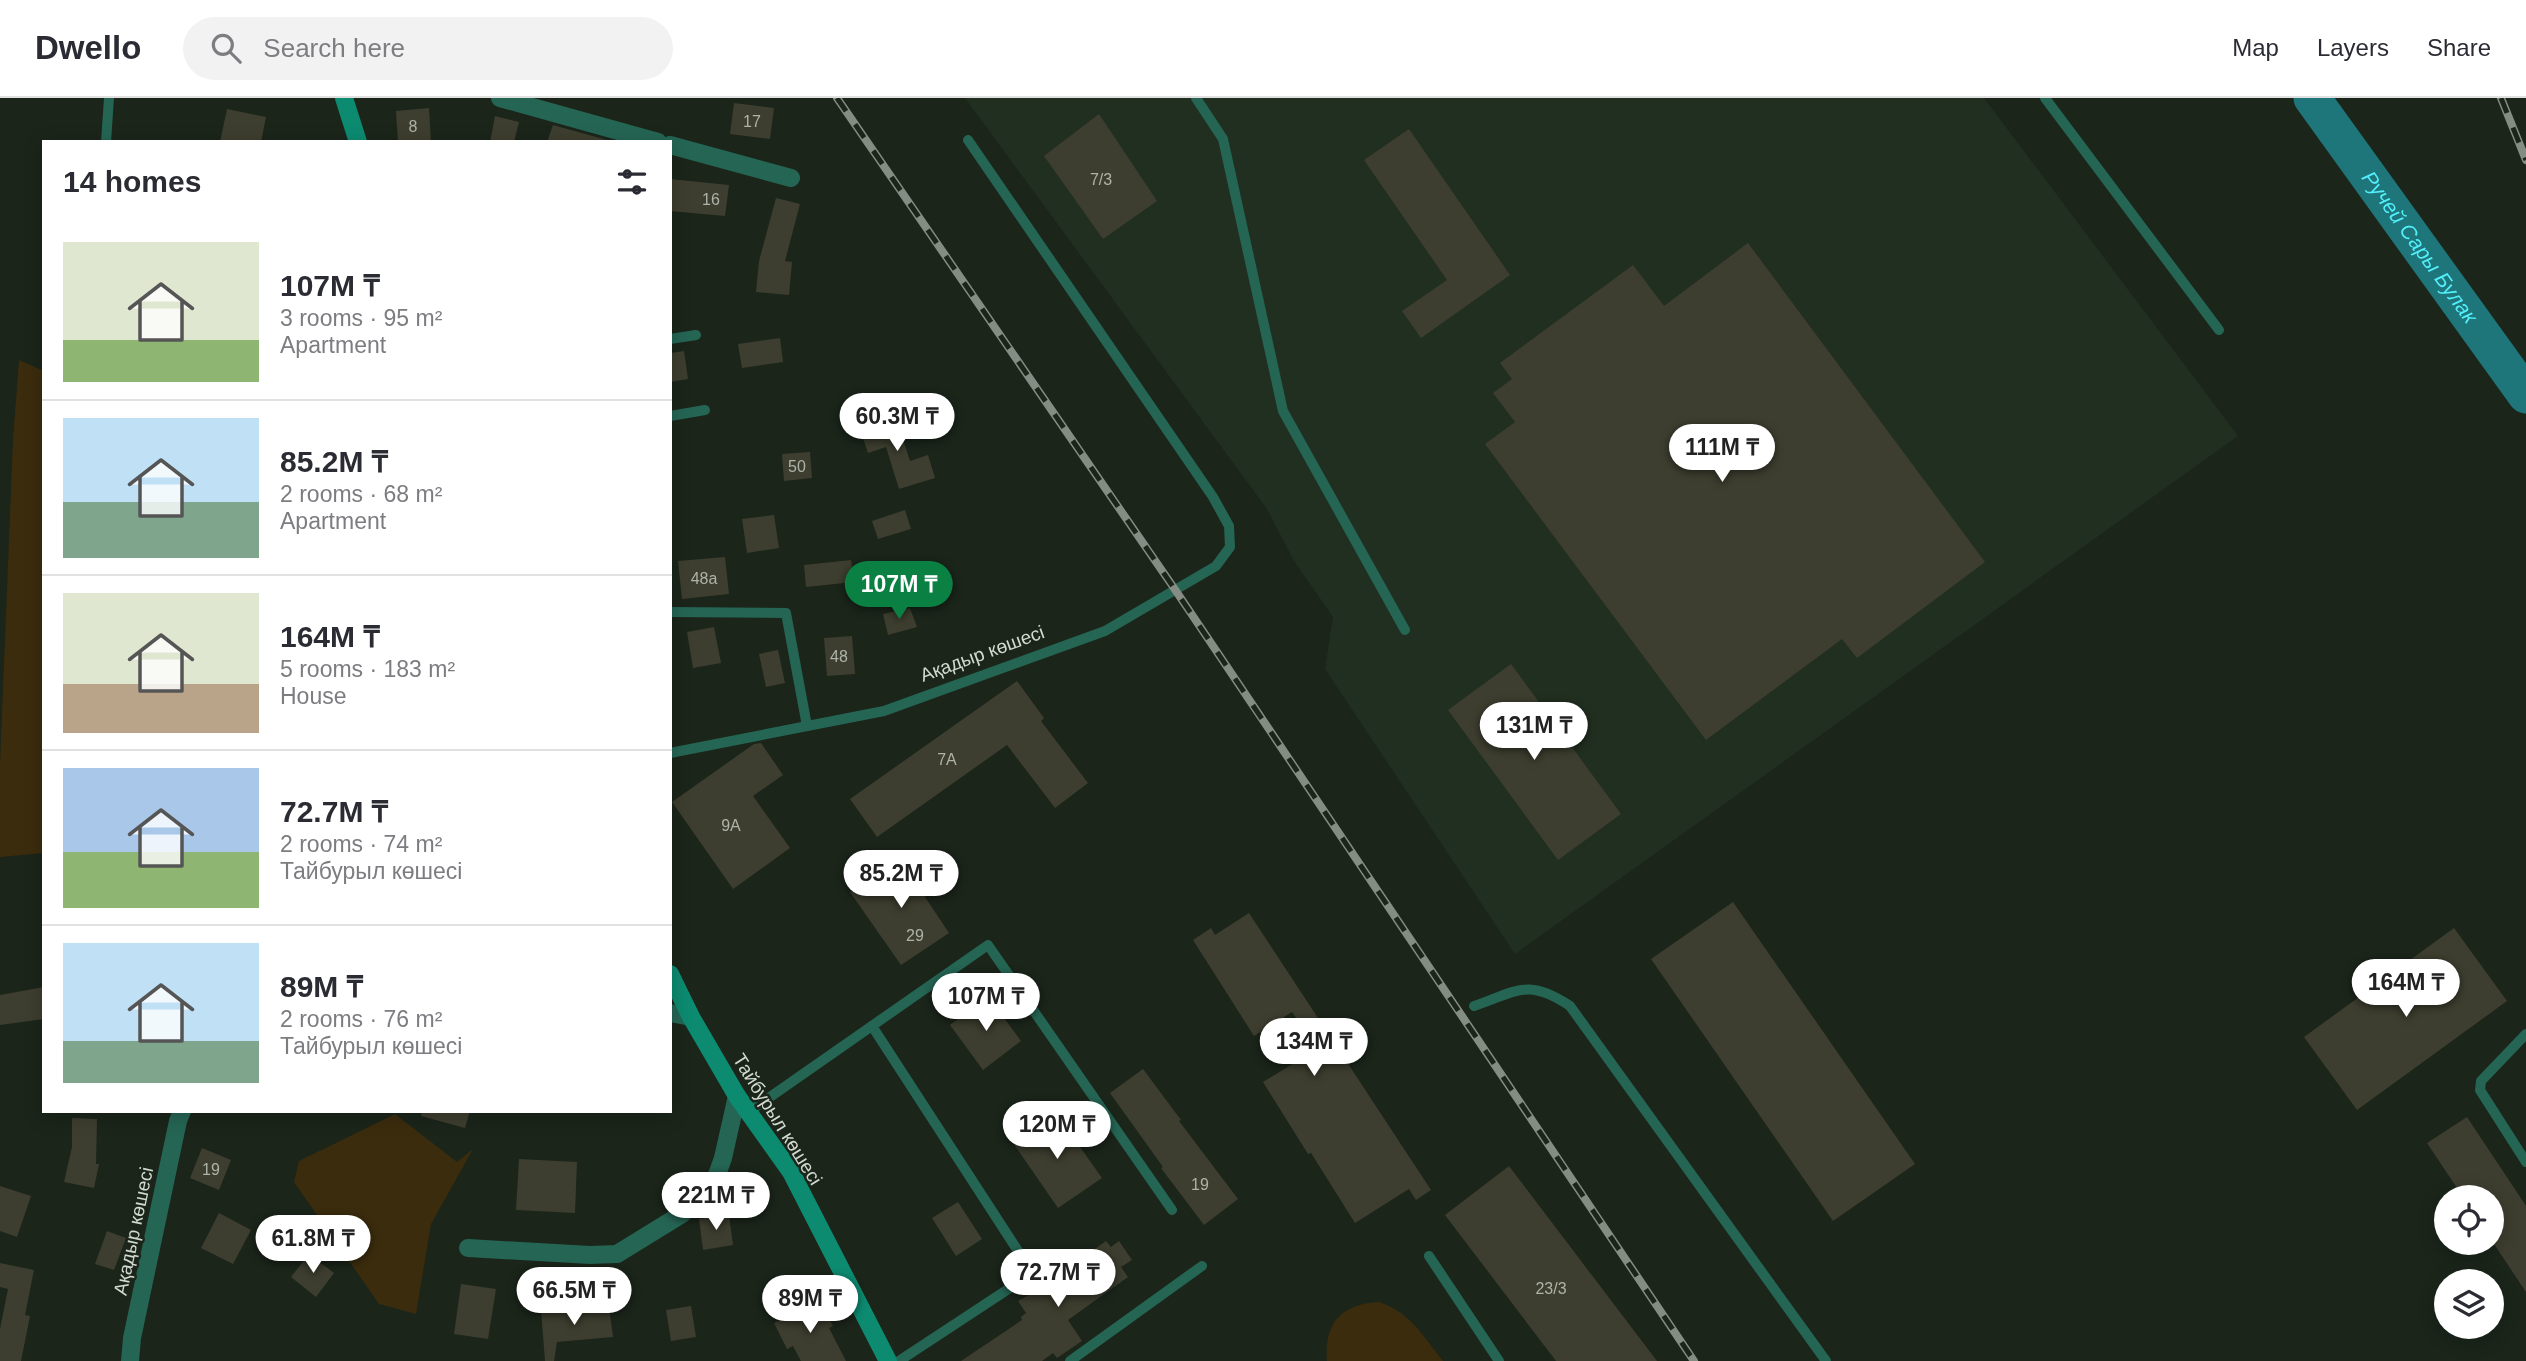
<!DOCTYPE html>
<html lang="en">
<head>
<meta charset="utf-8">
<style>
  body { margin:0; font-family:Helvetica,sans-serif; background:#f2f2f3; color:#2b2b33; height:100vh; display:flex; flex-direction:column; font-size:26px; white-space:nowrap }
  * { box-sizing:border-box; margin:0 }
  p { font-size:23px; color:#7c7c81 }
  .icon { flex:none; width:38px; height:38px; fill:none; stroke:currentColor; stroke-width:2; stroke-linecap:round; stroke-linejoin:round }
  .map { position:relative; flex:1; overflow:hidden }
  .side { position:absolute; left:42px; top:42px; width:630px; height:973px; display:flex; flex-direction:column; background:#fff; border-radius:0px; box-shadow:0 4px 18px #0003 }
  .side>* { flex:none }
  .tools { position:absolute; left:2434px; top:1087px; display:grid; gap:14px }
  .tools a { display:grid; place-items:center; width:70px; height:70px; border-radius:50%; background:#fff; box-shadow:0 4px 18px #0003; font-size:35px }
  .price { position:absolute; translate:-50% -60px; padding:0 16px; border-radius:24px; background:#fff; color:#222; font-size:23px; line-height:46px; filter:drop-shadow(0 2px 4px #0008) }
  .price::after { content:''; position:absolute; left:50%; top:42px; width:21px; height:16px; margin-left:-10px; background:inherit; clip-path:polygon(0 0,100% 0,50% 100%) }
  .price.on { background:#0b8043; color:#fff }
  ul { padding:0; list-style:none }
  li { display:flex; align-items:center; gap:21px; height:175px; padding:0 21px }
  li+li { border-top:2px solid #e1e1e2 }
  li span { display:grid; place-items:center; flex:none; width:196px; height:140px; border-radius:0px; color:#555 }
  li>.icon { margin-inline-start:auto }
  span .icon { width:84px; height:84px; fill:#fffc; stroke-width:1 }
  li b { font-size:30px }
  h2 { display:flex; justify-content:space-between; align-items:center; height:84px; padding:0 21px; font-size:30px }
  header { display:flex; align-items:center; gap:42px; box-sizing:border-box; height:98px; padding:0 35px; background:#fff; border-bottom:2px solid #e1e1e2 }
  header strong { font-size:33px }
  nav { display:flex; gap:38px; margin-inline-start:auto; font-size:24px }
  .search { width:490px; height:63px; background:#f2f2f3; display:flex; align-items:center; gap:18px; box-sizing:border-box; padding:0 24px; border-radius:38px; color:#7c7c81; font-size:26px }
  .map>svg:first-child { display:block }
</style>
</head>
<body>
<header>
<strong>Dwello</strong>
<div class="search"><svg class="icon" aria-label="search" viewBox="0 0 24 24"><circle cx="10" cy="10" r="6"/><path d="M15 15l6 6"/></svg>Search here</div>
<nav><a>Map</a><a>Layers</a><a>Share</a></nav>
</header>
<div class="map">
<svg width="2526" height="1263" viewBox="0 0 2526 1263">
  <rect width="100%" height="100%" fill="#1b251a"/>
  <path fill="#212f20" d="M965,0h1019l254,338 -723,518 -190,-285 8,-52 -39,-56 -27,-52z"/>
  <g fill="#3b2c0d">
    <path d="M19,262l25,11v482l-44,4v-93l13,-325z"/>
    <path d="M395,1016l62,48 16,-13 -42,75 -15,90 -37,-10 -85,-122 5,-21z"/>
    <path d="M1379,1204c31,10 44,34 64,59h-116c-3,-38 14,-57 52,-59z"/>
  </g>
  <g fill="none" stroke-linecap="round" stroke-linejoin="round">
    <path stroke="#1e767b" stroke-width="37" id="s1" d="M2312,0l214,297"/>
  </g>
  <g fill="#3d3e2f">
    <path d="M734,5l40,5 -4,31 -40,-5z"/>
    <path d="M429,10l2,34h-33l-2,-31z"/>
    <path d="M227,11l39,8 -5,25h-41z"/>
    <path d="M1099,16l58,87 -54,38 -59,-83z"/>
    <path d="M495,18l24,6 -5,20h-24z"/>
    <path d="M553,27l54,15v2h-60z"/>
    <path d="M1409,31l101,146 -89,63 -19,-27 45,-31 -83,-120z"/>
    <path d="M670,81l59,6 -4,31 -55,-5z"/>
    <path d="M776,100l24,6 -15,57 7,1 -3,33 -33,-3 3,-31z"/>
    <path d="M1748,145l237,319 -128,96 -15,-19 -136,101 -221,-296 30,-22 -22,-29 19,-14 -12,-16 133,-98 31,41z"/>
    <path d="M780,240l3,24 -41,6 -4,-24z"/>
    <path d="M684,253l4,28 -18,3v-29z"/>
    <path d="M896,319l14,44 18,-6 7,23 -36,11 -13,-42 -18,6 -8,-24z"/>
    <path d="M810,354l2,26 -28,3 -2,-27z"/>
    <path d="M905,412l6,19 -33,10 -6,-18z"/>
    <path d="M774,417l5,33 -32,5 -5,-34z"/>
    <path d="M725,459l4,37 -47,5 -4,-38z"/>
    <path d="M851,462l3,22 -48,5 -2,-22z"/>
    <path d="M910,510l7,19 -29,8 -5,-21z"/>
    <path d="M714,529l7,36 -28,5 -6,-36z"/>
    <path d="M852,538l3,38 -28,2 -3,-38z"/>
    <path d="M778,552l7,33 -19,4 -7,-33z"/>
    <path d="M1511,566l110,150 -63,46 -110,-150z"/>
    <path d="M1017,583l27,37 -3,3 47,62 -33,25 -48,-63 -130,92 -27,-38z"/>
    <path d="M761,645l22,32 -30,21 37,52 -57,41 -61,-87 82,-58z"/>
    <path d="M905,757l26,38 -6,4 24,36 -48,32 -51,-73z"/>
    <path d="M1733,804l182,262 -82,57 -182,-262z"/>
    <path d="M1249,815l182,277 -15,10 -7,-11 -54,34 -44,-70 -3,1 -45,-72 54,-33 -25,-37 -38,24 -61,-96 18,-12 4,7z"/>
    <path d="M2454,830l53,73 -150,109 -53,-73z"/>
    <path d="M44,889v32l-44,6v-30z"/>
    <path d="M988,898l33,45 -38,29 -33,-45z"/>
    <path d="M1143,971l38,51 -2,1 59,78 -34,26 -43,-57 2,-1 -53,-74z"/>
    <path d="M422,1013h48l-5,17 -44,-12z"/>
    <path d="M1056,1015l46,65 -44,30 -45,-65z"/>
    <path d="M2467,1019l59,89v86l-34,-51v-44h-29l-36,-54z"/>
    <path d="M72,1020l25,1 -1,45h3l-5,24 -30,-6 8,-35z"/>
    <path d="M202,1050l29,12 -12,30 -29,-12z"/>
    <path d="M519,1061l58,3 -2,51 -59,-3z"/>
    <path d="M1509,1068l148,195h-101l-111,-146z"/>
    <path d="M0,1088l31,10 -14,41 -17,-6z"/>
    <path d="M958,1104l24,37 -26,17 -24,-38z"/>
    <path d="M219,1115l32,17 -18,34 -32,-16z"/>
    <path d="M729,1117l4,30 -30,5 -4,-31z"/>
    <path d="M107,1133l19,7 -12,32 -19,-6z"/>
    <path d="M1106,1143l5,6 8,-6 13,19 -11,7 7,10 -60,43 14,21 -25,17 -4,-5 -11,8h-81l61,-41 -1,-3 5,-4 -8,-12 21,-12z"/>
    <path d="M309,1156l25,19 -18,24 -25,-20z"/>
    <path d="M0,1165l34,7 -9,45 5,1 -9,45h-21v-32l8,-40 -8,-2z"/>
    <path d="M461,1186l35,5 -8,50 -34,-5z"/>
    <path d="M820,1203l13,25 -4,2 17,33h-45l-8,-15 -6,3 -13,-26z"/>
    <path d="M691,1208l5,31 -25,4 -5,-31z"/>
    <path d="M609,1209l4,30 -56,5 -3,19h-9l-4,-51 26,-2v5z"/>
  </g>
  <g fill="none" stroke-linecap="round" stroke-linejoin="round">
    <g stroke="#256554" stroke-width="10">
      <path d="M1196,0l27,41 60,272 122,219"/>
      <path d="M2045,0l174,232"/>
      <path d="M106,44l3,-44"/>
      <path d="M670,241l26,-4"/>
      <path d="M670,318l35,-6"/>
      <path d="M670,514l116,1 21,113"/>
      <path d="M670,655l214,-42 221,-80 111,-65 14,-19 -1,-21 -16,-29 -245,-357"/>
      <path d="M1474,908c44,-15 54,-28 96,0l256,355"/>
      <path d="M872,928l146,225 7,17 -6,14 -120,79"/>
      <path d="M2526,936l-45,47 -1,9 46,72"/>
      <path d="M747,1015l241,-168 184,265"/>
      <path d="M1429,1158l70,105"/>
      <path d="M1070,1263l132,-95"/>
    </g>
    <g stroke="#256554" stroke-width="18">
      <path d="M500,0l158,44"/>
      <path d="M670,47l121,33"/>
      <path d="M670,915l21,4"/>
      <path d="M468,1150l122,7 27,-1 65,-40 31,-28 10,-28 14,-62"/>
      <path d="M130,1263l2,-23 46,-217 4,-10"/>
    </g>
    <g stroke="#0c8b70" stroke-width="18">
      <path d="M344,0l14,44"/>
      <path d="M670,876l21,43 46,79 54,76 97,189"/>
    </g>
    <defs>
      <g id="rail">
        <path d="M837,0l339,493 518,770"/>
        <path d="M2501,0l25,62"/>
      </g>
    </defs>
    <use href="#rail" stroke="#848c83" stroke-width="8"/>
    <use href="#rail" stroke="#1b251a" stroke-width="5" stroke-dasharray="16" stroke-linecap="butt"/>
  </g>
  <g text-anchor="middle" stroke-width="5" stroke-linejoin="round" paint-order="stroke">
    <g font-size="16" fill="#aeb3a9">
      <text x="752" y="29">17</text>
      <text x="413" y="34">8</text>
      <text x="1101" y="87">7/3</text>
      <text x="711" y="107">16</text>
      <text x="797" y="374">50</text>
      <text x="704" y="486">48а</text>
      <text x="839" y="564">48</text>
      <text x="947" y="667">7А</text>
      <text x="731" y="733">9А</text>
      <text x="915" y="843">29</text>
      <text x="211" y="1077">19</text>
      <text x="1200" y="1092">19</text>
      <text x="1551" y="1196">23/3</text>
    </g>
    <g font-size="19" fill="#d3dad2" stroke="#1b251a">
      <text transform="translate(982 555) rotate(-20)" y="7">Ақадыр көшесі</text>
      <text transform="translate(778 1021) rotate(58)" y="7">Тайбурыл көшесі</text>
      <text transform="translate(133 1133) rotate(-78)" y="7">Ақадыр көшесі</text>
    </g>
    <g font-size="21" font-style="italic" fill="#52effa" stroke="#1b251a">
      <text dy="7" stroke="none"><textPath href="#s1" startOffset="184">Ручей Сары Булак</textPath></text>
    </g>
  </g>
</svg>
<div class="tools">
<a><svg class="icon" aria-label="locate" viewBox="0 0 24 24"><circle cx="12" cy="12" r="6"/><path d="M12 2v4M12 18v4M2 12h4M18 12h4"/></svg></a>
<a><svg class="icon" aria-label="layers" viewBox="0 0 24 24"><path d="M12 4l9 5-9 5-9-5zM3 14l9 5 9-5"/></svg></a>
</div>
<b class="price" style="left:897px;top:355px">60.3M ₸</b>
<b class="price" style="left:1722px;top:386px">111M ₸</b>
<b class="price on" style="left:899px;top:523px">107M ₸</b>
<b class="price" style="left:1534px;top:664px">131M ₸</b>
<b class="price" style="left:901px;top:812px">85.2M ₸</b>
<b class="price" style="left:2406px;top:921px">164M ₸</b>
<b class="price" style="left:986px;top:935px">107M ₸</b>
<b class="price" style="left:1314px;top:980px">134M ₸</b>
<b class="price" style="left:1057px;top:1063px">120M ₸</b>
<b class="price" style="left:716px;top:1134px">221M ₸</b>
<b class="price" style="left:313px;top:1177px">61.8M ₸</b>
<b class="price" style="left:1058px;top:1211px">72.7M ₸</b>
<b class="price" style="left:574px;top:1229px">66.5M ₸</b>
<b class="price" style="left:810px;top:1237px">89M ₸</b>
<section class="side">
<h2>14 homes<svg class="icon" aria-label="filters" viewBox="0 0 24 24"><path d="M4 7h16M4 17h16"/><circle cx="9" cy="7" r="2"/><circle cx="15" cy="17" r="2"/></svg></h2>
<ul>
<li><span style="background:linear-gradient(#dfe7d0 70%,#8fb573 0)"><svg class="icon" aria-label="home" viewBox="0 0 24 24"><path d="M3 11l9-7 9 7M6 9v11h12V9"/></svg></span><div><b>107M ₸</b><p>3 rooms · 95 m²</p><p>Apartment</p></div></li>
<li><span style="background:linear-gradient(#bfe0f5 60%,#7fa58c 0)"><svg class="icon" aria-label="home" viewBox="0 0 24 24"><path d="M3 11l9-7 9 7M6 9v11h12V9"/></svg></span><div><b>85.2M ₸</b><p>2 rooms · 68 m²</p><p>Apartment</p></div></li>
<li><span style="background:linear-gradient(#dfe7d0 65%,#b9a48a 0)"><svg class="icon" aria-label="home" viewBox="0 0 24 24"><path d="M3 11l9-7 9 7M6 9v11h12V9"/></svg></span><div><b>164M ₸</b><p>5 rooms · 183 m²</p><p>House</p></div></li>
<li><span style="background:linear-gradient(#a9c7e8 60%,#8fb573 0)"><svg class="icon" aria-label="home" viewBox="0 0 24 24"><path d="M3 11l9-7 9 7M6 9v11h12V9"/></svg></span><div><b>72.7M ₸</b><p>2 rooms · 74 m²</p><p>Тайбурыл көшесі</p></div></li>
<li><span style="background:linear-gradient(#bfe0f5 70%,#7fa58c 0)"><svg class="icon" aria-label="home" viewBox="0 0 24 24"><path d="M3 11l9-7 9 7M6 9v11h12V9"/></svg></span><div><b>89M ₸</b><p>2 rooms · 76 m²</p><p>Тайбурыл көшесі</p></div></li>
</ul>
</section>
</div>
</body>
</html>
